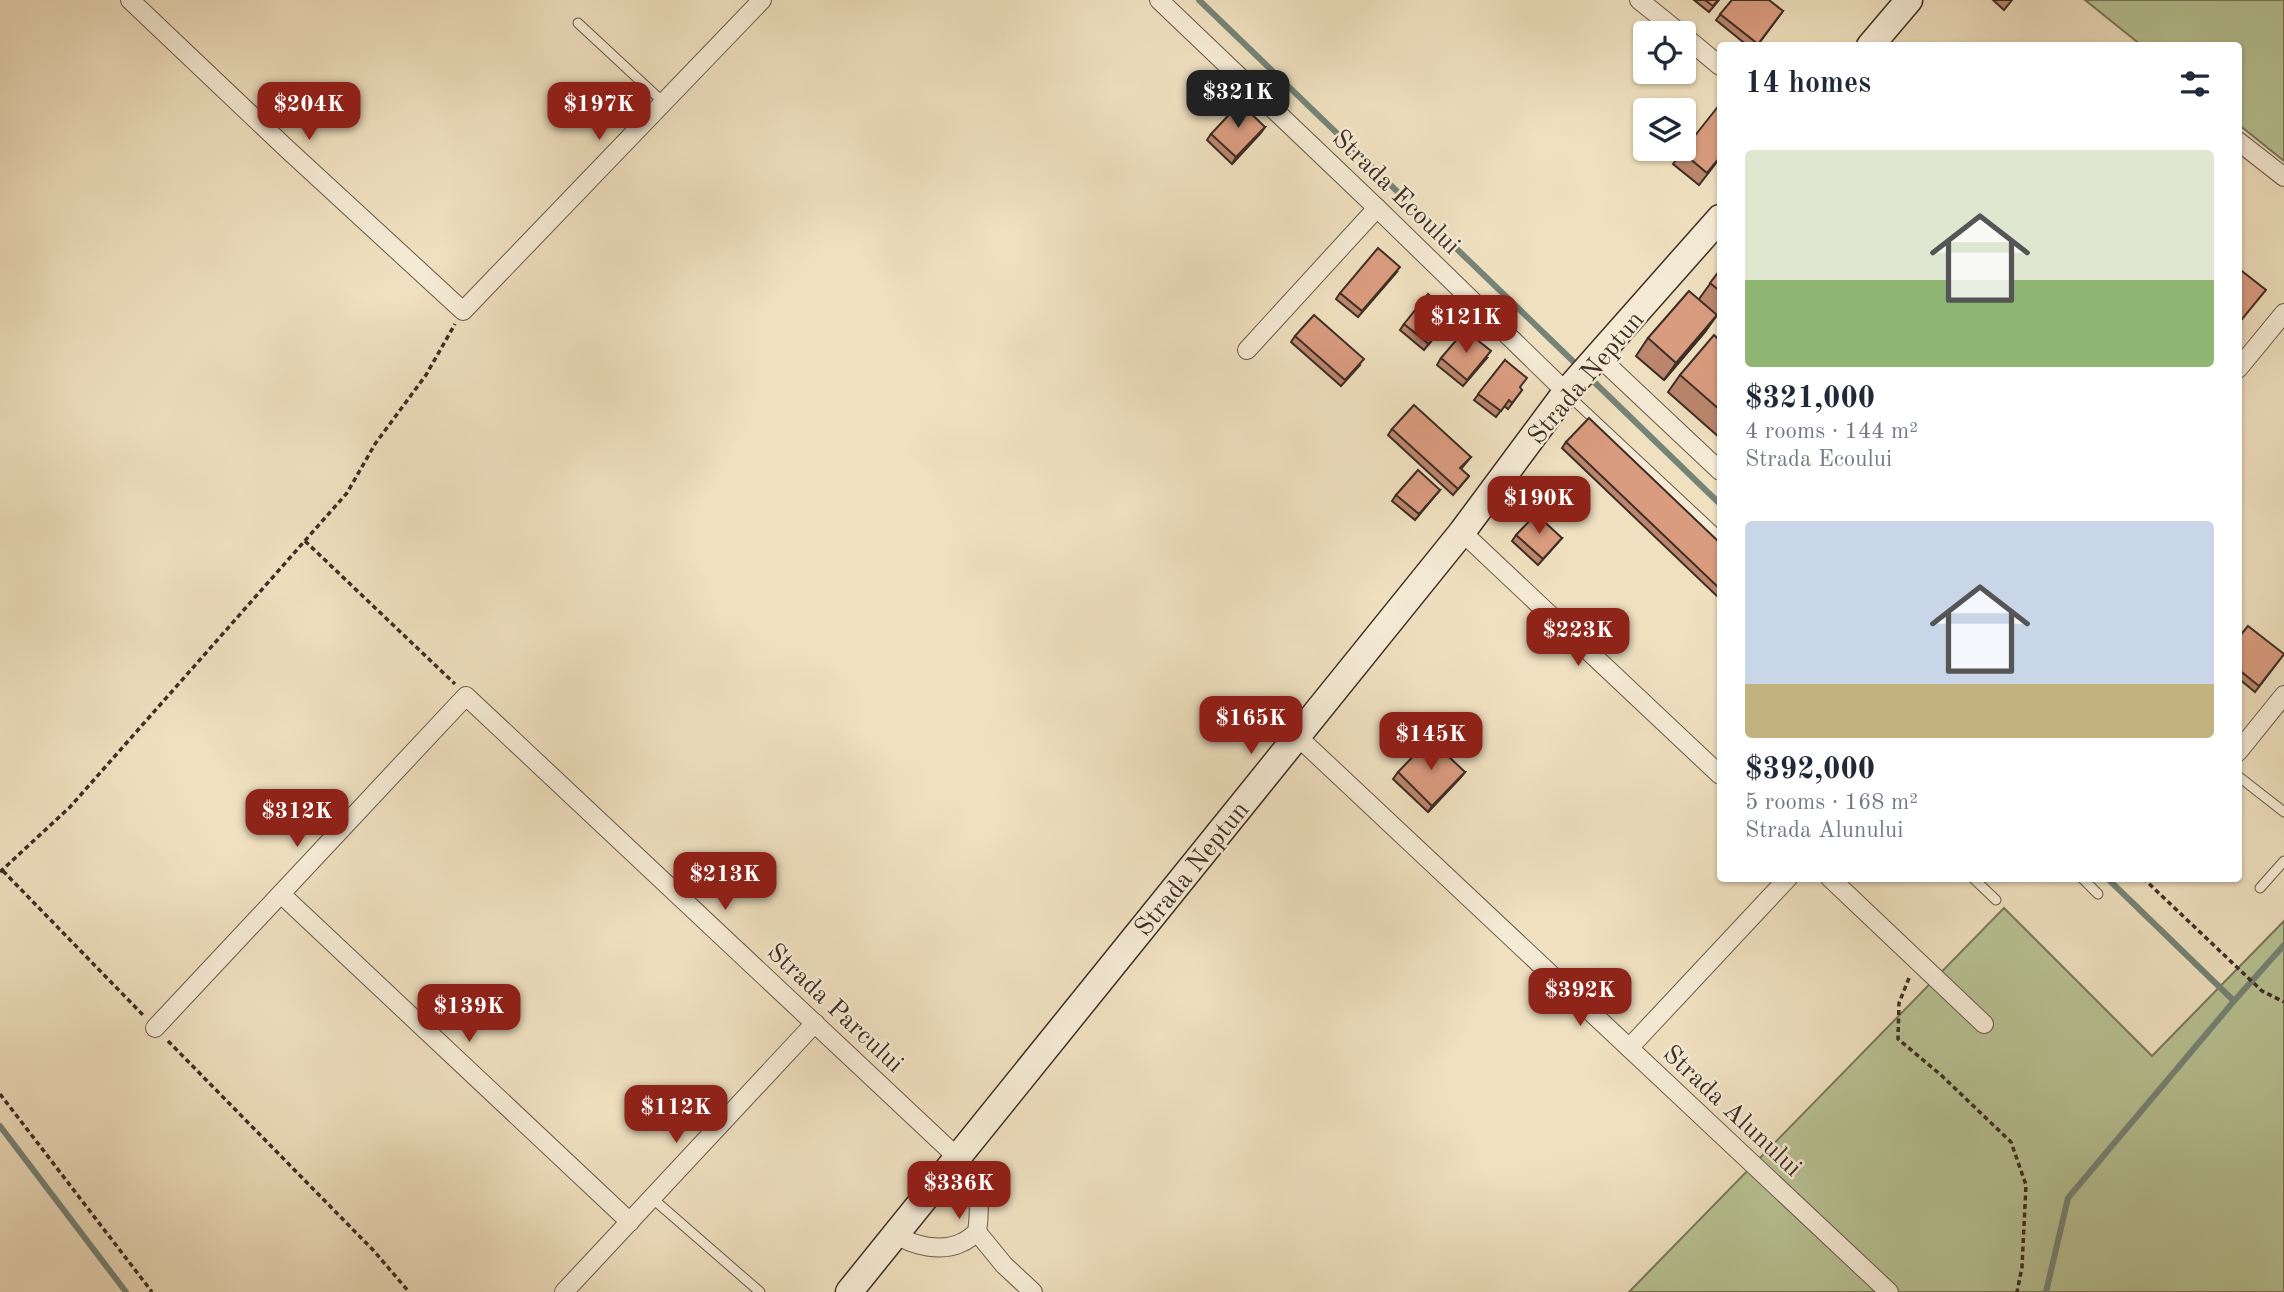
<!DOCTYPE html>
<html lang="en">
<head>
<meta charset="utf-8">
<style>
  body { margin:0; font-family:"Old Standard TT",serif; background:#f2f2f3; color:#1f2937; height:100vh; display:flex; flex-direction:column; font-size:26px; white-space:nowrap }
  * { box-sizing:border-box; margin:0 }
  p { font-size:23px; color:#747a83 }
  .icon { flex:none; width:38px; height:38px; fill:none; stroke:currentColor; stroke-width:2; stroke-linecap:round; stroke-linejoin:round }
  .map { position:relative; flex:1; overflow:hidden }
  .details { position:absolute; left:1717px; top:42px; width:525px; height:840px; display:flex; flex-direction:column; background:#fff; border-radius:7px; box-shadow:0 2px 5px #0004 }
  .details>* { flex:none }
  .controls { position:absolute; left:1633px; top:21px; display:grid; gap:14px }
  .controls a { display:grid; place-items:center; width:63px; height:63px; border-radius:7px; background:#fff; box-shadow:0 2px 5px #0004; font-size:35px }
  .price { position:absolute; translate:-50% -60px; padding:0 16px; border-radius:14px; background:#8f2418; color:#fff; font-size:23px; line-height:46px; filter:drop-shadow(0 2px 4px #0008) }
  .price::after { content:''; position:absolute; left:50%; top:42px; width:21px; height:16px; margin-left:-10px; background:inherit; clip-path:polygon(0 0,100% 0,50% 100%) }
  .price.active { background:#222; color:#fff }
  ul { padding:0; list-style:none }
  li { display:grid; align-content:center; gap:14px; height:371px; padding:0 28px }
  li span { display:grid; place-items:center; height:217px; border-radius:7px; color:#555 }
  li>.icon { margin-inline-start:auto }
  span .icon { width:126px; height:126px; fill:#fffc; stroke-width:1 }
  li b { font-size:30px }
  h2 { display:flex; justify-content:space-between; align-items:center; height:84px; padding:0 28px; font-size:30px }
  .map>svg:first-child { display:block }
</style>
</head>
<body>
<div class="map">
<svg width="2284" height="1292" viewBox="0 0 2284 1292">
  <rect width="100%" height="100%" fill="#efe0bf"/>
  <filter id="stains"><feTurbulence type="fractalNoise" baseFrequency=".00286" numOctaves="4"/><feColorMatrix values="0 0 0 0 .2 0 0 0 0 .09 0 0 0 0 .02 0 0 0 .5 -.17"/></filter>
  <radialGradient id="worn" r=".72"><stop offset=".6" stop-color="#630" stop-opacity="0"/><stop offset="1" stop-color="#630" stop-opacity=".3"/></radialGradient>
  <g fill="#b7c293" stroke="#7b785c" stroke-width="2">
    <path d="M2085,0h199v161l-46,-37v-78l-97,-1z"/>
    <path d="M2004,908l148,148 132,-135v371h-655z"/>
  </g>
  <g fill="none" stroke-linecap="round" stroke-linejoin="round">
    <g stroke="#768477" stroke-width="6">
      <path d="M1199,0l379,366"/>
      <path d="M1588,376l132,128"/>
      <path d="M2107,878l127,123"/>
      <path d="M0,1126l126,166"/>
      <path d="M2046,1292l22,-94 166,-197 50,-56"/>
    </g>
    <defs>
      <g id="lane">
        <path d="M578,23l85,79"/>
        <path d="M1567,394l153,143"/>
        <path d="M2238,776l46,36"/>
        <path d="M1973,878l23,22"/>
        <path d="M2082,878l16,16"/>
        <path d="M2260,888l24,-27"/>
        <path d="M652,1198l108,94"/>
      </g>
      <g id="street">
        <path d="M130,0l156,148 177,163 299,-311"/>
        <path d="M1159,0l218,208 189,184"/>
        <path d="M1639,0l41,33"/>
        <path d="M1684,36l36,30"/>
        <path d="M2238,141l46,36"/>
        <path d="M1247,350l130,-142"/>
        <path d="M1599,357l121,114"/>
        <path d="M2238,369l46,-56"/>
        <path d="M1462,532l258,243"/>
        <path d="M1297,736l592,556"/>
        <path d="M2238,752l46,-57"/>
        <path d="M1830,878l154,146"/>
        <path d="M281,894l349,328"/>
        <path d="M155,1028l311,-332 491,461c21,27 25,41 20,75 -4,3 -9,8 -14,10 -21,11 -50,4 -68,-8"/>
        <path d="M1629,1048l159,-170"/>
        <path d="M977,1232l27,33 29,27"/>
        <path d="M564,1292l251,-269"/>
      </g>
      <g id="secondary">
        <path d="M1870,46l39,-46"/>
        <path d="M849,1292l613,-760 104,-140 154,-174"/>
      </g>
    </defs>
    <use href="#lane" stroke="#6b5a4c" stroke-width="11"/>
    <use href="#street" stroke="#6b5a4c" stroke-width="20"/>
    <use href="#secondary" stroke="#3f2e26" stroke-width="29"/>
    <g stroke="#3f2e26" stroke-width="3.5" stroke-dasharray="5 3.5" stroke-linecap="butt">
      <path d="M305,541l150,143"/>
      <path d="M3,871l140,144"/>
      <path d="M0,872l70,-65 277,-314 28,-49 51,-69 29,-51"/>
      <path d="M2143,878l119,113 22,11"/>
      <path d="M1909,978l-10,25 -1,36 43,36 70,67 15,43 -4,82 -5,25"/>
      <path d="M168,1041l206,210 35,41"/>
      <path d="M0,1094l152,198"/>
    </g>
    <use href="#lane" stroke="#f5ebd5" stroke-width="9"/>
    <use href="#street" stroke="#f5ebd5" stroke-width="18"/>
    <use href="#secondary" stroke="#f5ebd5" stroke-width="26"/>
  </g>
  <g fill="#bb866d" stroke="#3f2e26" stroke-width="2">
    <path d="M1694,0h25l-10,12z"/>
    <path d="M1732,0l51,11 -26,35h-9l-32,-26z"/>
    <path d="M1993,0h19l-8,10z"/>
    <path d="M1265,127l-33,37 -25,-24 4,-6z"/>
    <path d="M1682,152l38,6 -21,27 -26,-21z"/>
    <path d="M1720,270v48l-3,-3 -12,17 -41,48 -28,-24 12,-18 51,-39z"/>
    <path d="M1396,273l-38,44 -22,-18 4,-6z"/>
    <path d="M1443,316l-6,8v10l-13,16 -24,-20 4,-6z"/>
    <path d="M1295,336l65,29 -19,21 -50,-44z"/>
    <path d="M1720,341v97l-52,-46 12,-17z"/>
    <path d="M1441,358h46l-24,28 -26,-21z"/>
    <path d="M1505,360l15,28 2,2 -14,19 -4,-3 -8,11 -22,-17z"/>
    <path d="M1392,429l79,28 -10,12 8,7 -16,19 -65,-60z"/>
    <path d="M1566,442l154,101v56l-158,-151z"/>
    <path d="M1440,490l-25,30 -23,-19 4,-6z"/>
    <path d="M1516,535l46,3 -24,27 -26,-24z"/>
    <path d="M2238,638l46,16 -29,38 -17,-14z"/>
    <path d="M1398,772h67l-5,6 -32,34 -35,-33z"/>
  </g>
  <g fill="#996d59" stroke="#3f2e26" stroke-width="2">
    <path d="M1265,127l-4,6 -29,31 4,-7z"/>
    <path d="M1717,315l-12,17 -41,48 12,-17z"/>
    <path d="M1465,772l-5,6 -32,34 4,-6z"/>
  </g>
  <g fill="#da9c7f" stroke="#3f2e26" stroke-width="2">
    <path d="M1705,0h13l-5,6z"/>
    <path d="M1732,0h37l14,11 -25,33 -38,-30z"/>
    <path d="M1240,103l25,24 -29,30 -25,-23z"/>
    <path d="M1720,104v53l-13,16 -25,-21z"/>
    <path d="M1378,248l22,19 -38,44 -22,-18z"/>
    <path d="M2238,268l28,22 -28,34z"/>
    <path d="M1720,270v21l-10,-8z"/>
    <path d="M1689,291l28,24 -41,48 -28,-25z"/>
    <path d="M1428,294l20,16 -12,14 5,4 -12,16 -25,-20z"/>
    <path d="M1314,315l50,44 -19,21 -50,-44z"/>
    <path d="M1465,330l26,21 -24,29 -26,-22z"/>
    <path d="M1714,335l6,6v69l-40,-35z"/>
    <path d="M1505,360l22,18 -7,9 2,3 -10,13 -3,-3 -8,11 -23,-17z"/>
    <path d="M1414,405l57,52 -11,11 9,8 -11,13 -66,-60z"/>
    <path d="M1589,418l131,125v46l-154,-147z"/>
    <path d="M1418,470l22,20 -21,24 -23,-19z"/>
    <path d="M1536,514l26,24 -19,21 -27,-24z"/>
    <path d="M2248,626l36,28 -25,32 -21,-17v-31z"/>
    <path d="M1430,739l35,33 -33,34 -34,-34z"/>
  </g>
  <g text-anchor="middle" stroke-width="5" stroke-linejoin="round" paint-order="stroke">
    <g font-size="26" fill="#3f2e26" stroke="#f5ebd5">
      <text transform="translate(1397 191) rotate(44)" y="9">Strada Ecoului</text>
      <text transform="translate(1585 377) rotate(-50)" y="9">Strada Neptun</text>
      <text transform="translate(1191 868) rotate(-51)" y="9">Strada Neptun</text>
      <text transform="translate(836 1007) rotate(43)" y="9">Strada Parcului</text>
      <text transform="translate(1733 1110) rotate(43)" y="9">Strada Alunului</text>
    </g>
  </g>
  <rect width="100%" height="100%" filter="url(#stains)"/>
  <rect width="100%" height="100%" fill="url(#worn)"/>
</svg>
<div class="controls">
<a><svg class="icon" aria-label="locate" viewBox="0 0 24 24"><circle cx="12" cy="12" r="6"/><path d="M12 2v4M12 18v4M2 12h4M18 12h4"/></svg></a>
<a><svg class="icon" aria-label="layers" viewBox="0 0 24 24"><path d="M12 4l9 5-9 5-9-5zM3 14l9 5 9-5"/></svg></a>
</div>
<b class="price active" style="left:1238px;top:130px">$321K</b>
<b class="price" style="left:309px;top:142px">$204K</b>
<b class="price" style="left:599px;top:142px">$197K</b>
<b class="price" style="left:1466px;top:355px">$121K</b>
<b class="price" style="left:1539px;top:536px">$190K</b>
<b class="price" style="left:1578px;top:668px">$223K</b>
<b class="price" style="left:1251px;top:756px">$165K</b>
<b class="price" style="left:1431px;top:772px">$145K</b>
<b class="price" style="left:297px;top:849px">$312K</b>
<b class="price" style="left:725px;top:912px">$213K</b>
<b class="price" style="left:1580px;top:1028px">$392K</b>
<b class="price" style="left:469px;top:1044px">$139K</b>
<b class="price" style="left:676px;top:1145px">$112K</b>
<b class="price" style="left:959px;top:1221px">$336K</b>
<section class="details">
<h2>14 homes<svg class="icon" aria-label="filters" viewBox="0 0 24 24"><path d="M4 7h16M4 17h16"/><circle cx="9" cy="7" r="2"/><circle cx="15" cy="17" r="2"/></svg></h2>
<ul>
<li><span style="background:linear-gradient(#dfe7d0 60%,#8fb573 0)"><svg class="icon" aria-label="home" viewBox="0 0 24 24"><path d="M3 11l9-7 9 7M6 9v11h12V9"/></svg></span><div><b>$321,000</b><p>4 rooms · 144 m²</p><p>Strada Ecoului</p></div></li>
<li><span style="background:linear-gradient(#c9d6e8 75%,#c2b280 0)"><svg class="icon" aria-label="home" viewBox="0 0 24 24"><path d="M3 11l9-7 9 7M6 9v11h12V9"/></svg></span><div><b>$392,000</b><p>5 rooms · 168 m²</p><p>Strada Alunului</p></div></li>
</ul>
</section>
</div>
</body>
</html>
